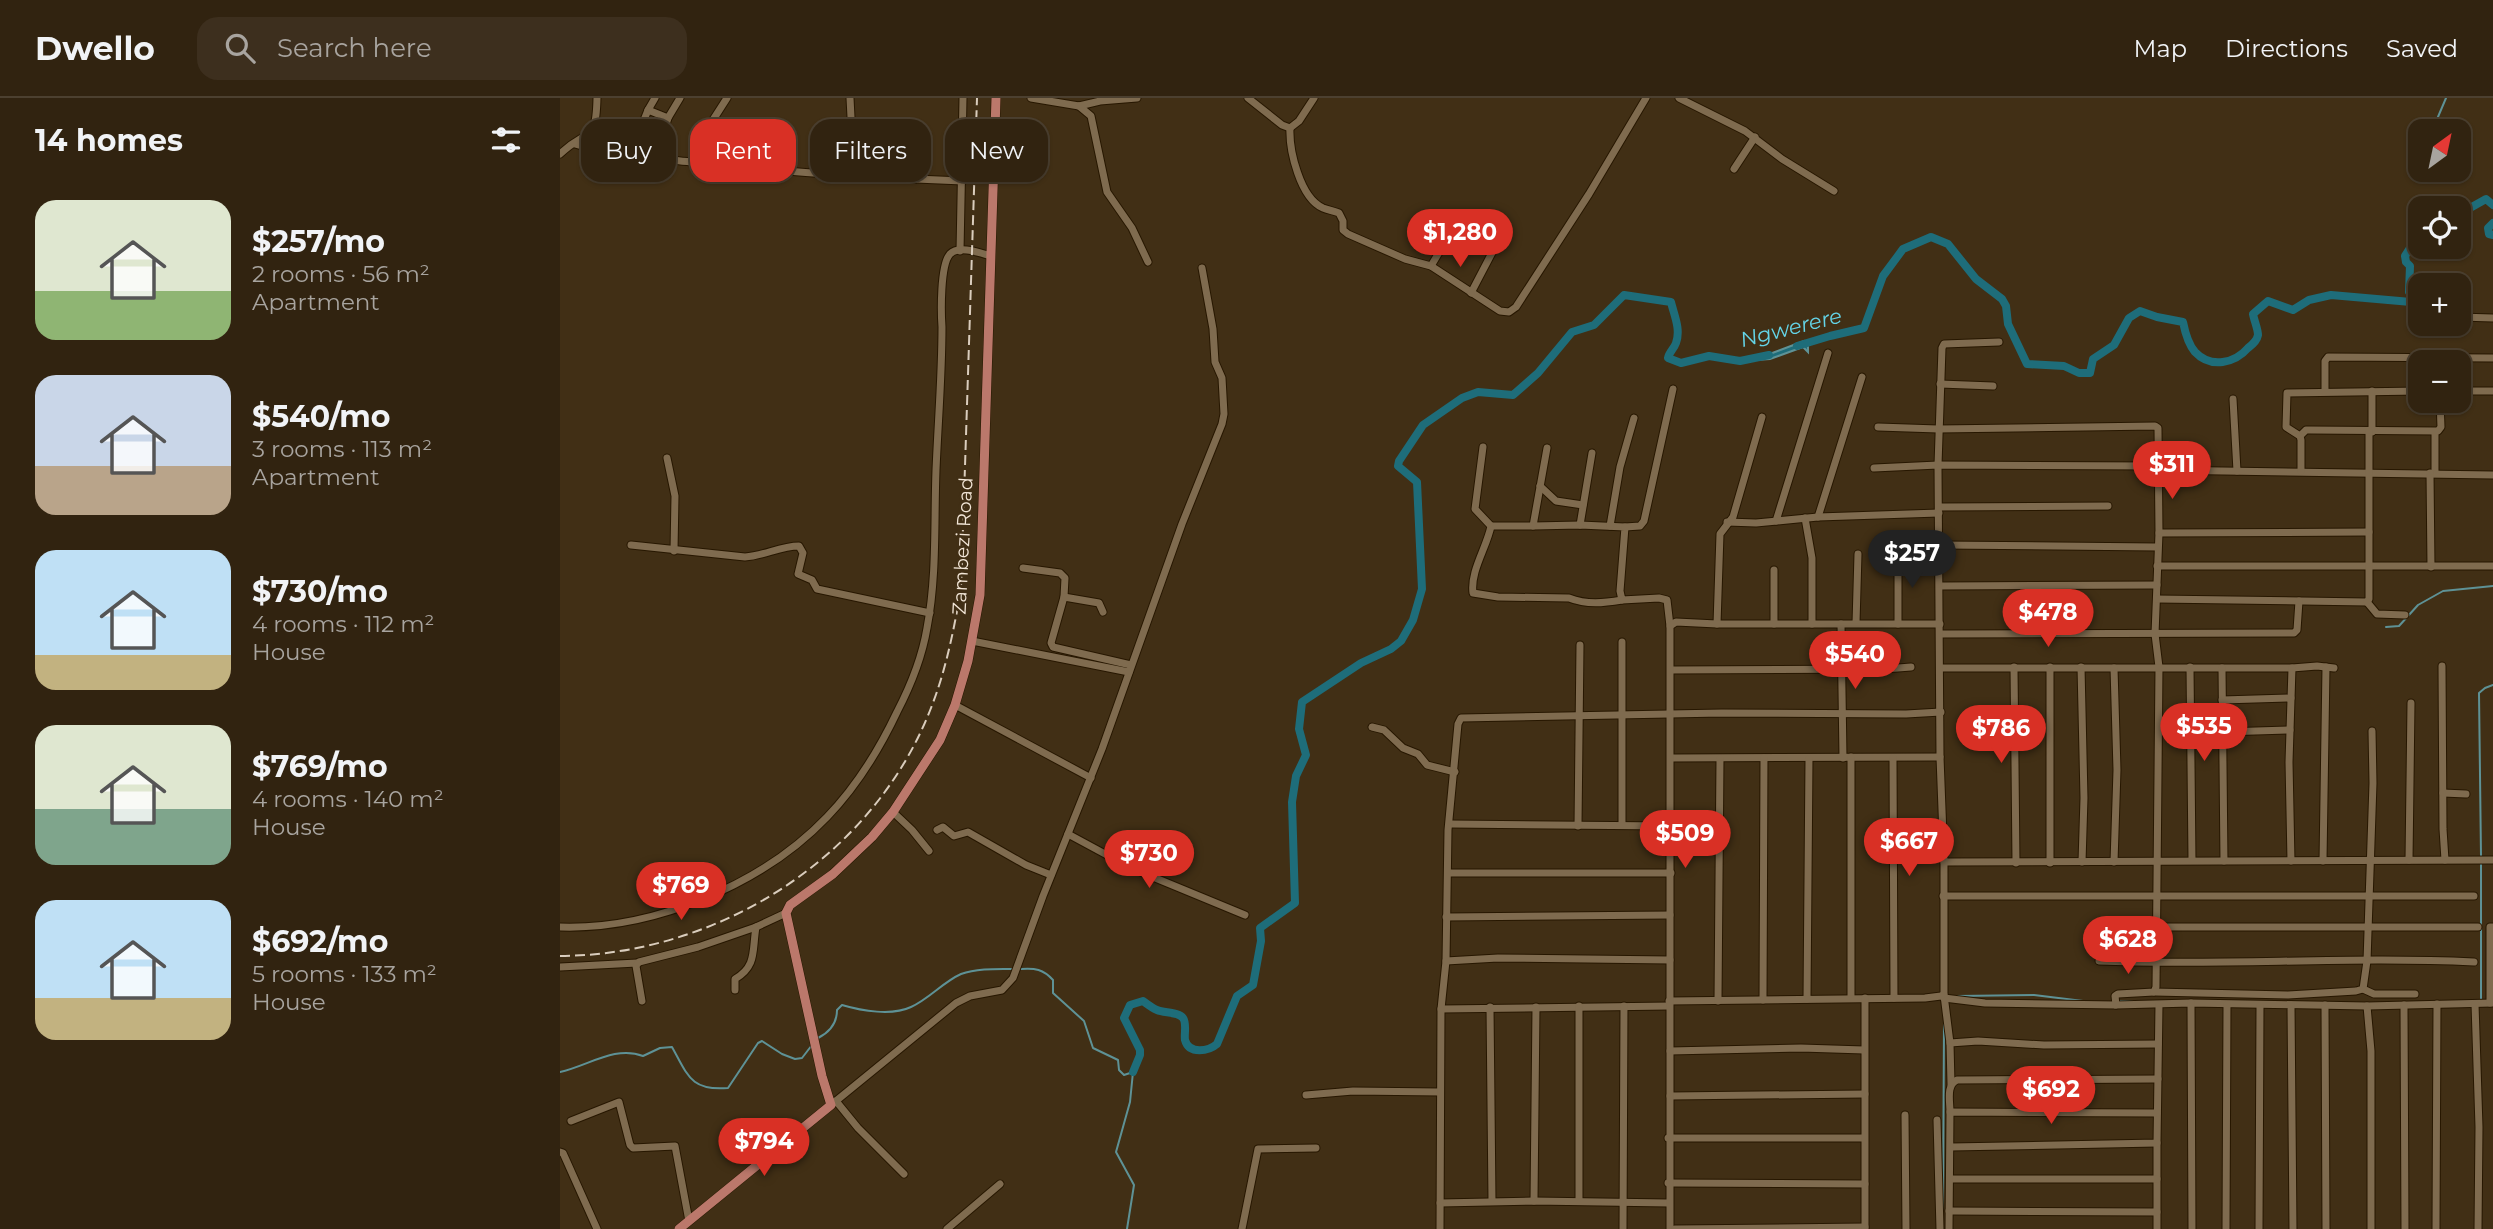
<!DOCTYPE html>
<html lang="en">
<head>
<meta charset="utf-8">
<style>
  body { margin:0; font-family:Montserrat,sans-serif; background:#3d2f1e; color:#f1f3f6; height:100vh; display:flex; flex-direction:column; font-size:26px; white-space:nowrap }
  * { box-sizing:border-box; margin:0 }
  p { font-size:23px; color:#a8a49f }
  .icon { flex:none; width:38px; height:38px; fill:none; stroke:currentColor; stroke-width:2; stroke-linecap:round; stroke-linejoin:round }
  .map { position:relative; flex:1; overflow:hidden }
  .panel { display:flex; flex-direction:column; background:#312310; width:560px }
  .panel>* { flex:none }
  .banner { position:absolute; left:21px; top:21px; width:665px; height:63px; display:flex; gap:14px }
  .needle { width:46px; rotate:33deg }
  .tools { position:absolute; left:1848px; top:21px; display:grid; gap:14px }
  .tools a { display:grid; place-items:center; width:63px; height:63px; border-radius:14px; background:#312310; box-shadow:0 2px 5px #0004,0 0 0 2px #4c4030; font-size:35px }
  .price { position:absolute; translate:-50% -60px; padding:0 16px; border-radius:24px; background:#d93025; color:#fff; font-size:23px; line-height:46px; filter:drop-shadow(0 2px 4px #0008) }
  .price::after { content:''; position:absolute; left:50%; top:42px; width:21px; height:16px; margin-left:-10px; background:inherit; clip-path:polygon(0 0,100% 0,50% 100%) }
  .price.selected { background:#222; color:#fff }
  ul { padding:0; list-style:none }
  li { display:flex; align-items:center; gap:21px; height:175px; padding:0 35px }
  li span { display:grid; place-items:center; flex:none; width:196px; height:140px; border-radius:21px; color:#555 }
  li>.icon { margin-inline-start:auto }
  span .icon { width:84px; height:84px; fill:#fffc; stroke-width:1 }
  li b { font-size:30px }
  h2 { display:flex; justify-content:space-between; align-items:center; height:84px; padding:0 35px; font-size:30px }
  .tag { padding:0 24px; border-radius:21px; background:#312310; box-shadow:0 2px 5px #0004,0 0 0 2px #4c4030; font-size:24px; line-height:63px }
  .tag.selected { background:#d93025; color:#fff }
  header { display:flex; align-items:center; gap:42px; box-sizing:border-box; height:98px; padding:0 35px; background:#312310; border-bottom:2px solid #4c4030 }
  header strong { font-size:33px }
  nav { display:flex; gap:38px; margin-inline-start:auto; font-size:24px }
  .search { width:490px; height:63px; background:#3d2f1e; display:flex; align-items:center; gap:18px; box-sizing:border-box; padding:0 24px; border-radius:21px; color:#a8a49f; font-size:26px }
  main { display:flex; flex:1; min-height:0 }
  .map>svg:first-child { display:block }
</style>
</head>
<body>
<header>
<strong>Dwello</strong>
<div class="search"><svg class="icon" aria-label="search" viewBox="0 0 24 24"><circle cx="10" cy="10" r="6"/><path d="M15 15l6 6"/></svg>Search here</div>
<nav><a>Map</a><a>Directions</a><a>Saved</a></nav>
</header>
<main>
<section class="panel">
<h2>14 homes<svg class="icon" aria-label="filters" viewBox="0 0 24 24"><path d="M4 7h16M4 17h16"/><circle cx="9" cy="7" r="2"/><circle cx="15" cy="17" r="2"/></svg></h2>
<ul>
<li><span style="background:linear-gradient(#dfe7d0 65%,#8fb573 0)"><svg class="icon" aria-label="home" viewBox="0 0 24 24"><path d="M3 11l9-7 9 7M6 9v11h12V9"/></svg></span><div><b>$257/mo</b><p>2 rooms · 56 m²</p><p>Apartment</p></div></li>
<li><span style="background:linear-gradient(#c9d6e8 65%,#b9a48a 0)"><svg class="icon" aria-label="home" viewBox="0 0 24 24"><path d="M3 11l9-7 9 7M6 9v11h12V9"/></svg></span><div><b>$540/mo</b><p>3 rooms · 113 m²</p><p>Apartment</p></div></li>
<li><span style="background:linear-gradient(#bfe0f5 75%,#c2b280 0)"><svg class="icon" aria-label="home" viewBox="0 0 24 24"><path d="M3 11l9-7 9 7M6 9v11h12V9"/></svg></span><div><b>$730/mo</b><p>4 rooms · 112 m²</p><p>House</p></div></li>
<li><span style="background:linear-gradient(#dfe7d0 60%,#7fa58c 0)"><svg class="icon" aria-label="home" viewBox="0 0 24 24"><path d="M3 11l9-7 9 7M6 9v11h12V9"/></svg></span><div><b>$769/mo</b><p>4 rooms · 140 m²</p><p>House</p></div></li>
<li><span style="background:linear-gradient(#bfe0f5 70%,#c2b280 0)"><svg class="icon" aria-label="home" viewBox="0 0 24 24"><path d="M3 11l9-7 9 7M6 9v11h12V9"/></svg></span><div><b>$692/mo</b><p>5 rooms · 133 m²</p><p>House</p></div></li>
</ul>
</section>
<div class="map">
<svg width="1933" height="1131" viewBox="0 0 1933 1131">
  <rect width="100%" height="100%" fill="#412f15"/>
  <path fill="#1e6d7a" stroke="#5e9296" stroke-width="2" d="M1244,243l4,6v5l-5,-5 -33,12 -30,2 19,-3z"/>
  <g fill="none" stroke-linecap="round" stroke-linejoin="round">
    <g stroke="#5e9296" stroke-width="2">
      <path d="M1872,33l14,-33"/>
      <path d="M1826,529l13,-1 19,-21 25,-14 50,-5"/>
      <path d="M1921,758l-2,-163 6,-5 8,-3"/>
      <path d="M461,871c14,-1 22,0 32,11v13l31,28 9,27 25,12 1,10 5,5 9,-3 -3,30 -14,50 18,33 -7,44"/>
      <path d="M1397,898l77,-1 49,6"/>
      <path d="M1921,902v-138"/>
      <path d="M1558,903h23"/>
      <path d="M258,940c12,-6 19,-14 19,-28l5,-5c20,6 50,11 69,2 18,-8 32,-25 50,-33 16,-6 37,-5 54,-5"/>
      <path d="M0,974c28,-6 55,-27 83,-16l17,-8 12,-1c16,29 19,44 56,41l30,-45 4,-2 20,13 13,5 7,-1 10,-13"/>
      <path d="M1383,1112l1,-186"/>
    </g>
    <g stroke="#1e6d7a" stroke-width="8">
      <path d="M1933,125l-5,5 1,6 4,1"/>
      <path d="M1899,131l11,-21 16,-9 7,6"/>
      <path d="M1865,149l19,7 7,-7"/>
      <path d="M1237,248l33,-10 34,-8 19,-52 20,-27 28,-12 17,7 28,35 26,20 4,7 2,18 19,40 37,2 15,7h11l3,-14 21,-14 15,-27 11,-7 17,6 26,5c2,10 5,22 12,30 16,17 40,11 53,-4 4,-3 9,-7 10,-13 0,-6 -4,-15 -5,-21l15,-13 25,9 16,-10 22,-5 80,7 3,-3 -5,-7 1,-26 -4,-4 -1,-6 7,-11 4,-3 4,2"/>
      <path d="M573,974l7,-17v-5l-16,-32 6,-13 13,-4c4,3 9,7 14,9 7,3 22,2 26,8 4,5 1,16 2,22 4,15 24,11 32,4l20,-48 16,-11 8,-44 -1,-13 35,-25 -3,-101 4,-26 10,-21 -7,-26 3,-27 59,-39 30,-14 10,-8 12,-21 9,-31 -5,-107 -19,-16 1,-5 24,-36 39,-27 16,-6 35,3 25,-22 34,-41 22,-7 30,-30 47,7c3,13 10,27 5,41 -2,6 -7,9 -8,15l13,5 28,-7 31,5 29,-6"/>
    </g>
    <defs>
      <g id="minor">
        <path d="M290,0l4,77"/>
        <path d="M471,0l48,8 21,-5 37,-3"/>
        <path d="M688,0l34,27 8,3 9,-7 15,-23"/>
        <path d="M1119,0l66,33 37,28 52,32"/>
        <path d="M519,8l12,10 16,76 25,36 16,34"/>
        <path d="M88,12l7,-12"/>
        <path d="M730,30c-1,22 10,70 33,80 5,2 11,3 16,5l4,8v9l5,4 57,25 26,7 69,45 9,1 7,-5 73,-113 57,-96"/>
        <path d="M352,38l4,43"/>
        <path d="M15,46c38,12 78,14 116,18 90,10 182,16 272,19"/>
        <path d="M0,56c28,-27 36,-9 37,-56"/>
        <path d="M70,57l18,-45 20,8"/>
        <path d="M96,60l12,-40 12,-20"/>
        <path d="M133,64l18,-39 16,-25"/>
        <path d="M1174,71l21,-32"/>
        <path d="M400,153l3,-153"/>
        <path d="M871,168l26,-44 -13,-8"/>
        <path d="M911,195l23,-44"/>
        <path d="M1899,219l34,1"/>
        <path d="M1380,286l53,2"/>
        <path d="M1765,293v-30l3,-4 165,1"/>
        <path d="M1812,293v41"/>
        <path d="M1899,293h34"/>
        <path d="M1673,301l4,72"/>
        <path d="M1318,329l60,2 217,-3 3,2 1,105 -4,101 4,33 -3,320 -2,5 -36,2 -3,2 1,9"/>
        <path d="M1875,334v41"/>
        <path d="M1740,338l6,-6h4l128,1 3,-4 -1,-26"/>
        <path d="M923,349l-8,62 16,17c-4,21 -21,45 -18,67l25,4 71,1c18,7 35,5 53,2"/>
        <path d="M987,350l-14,78 47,-1 45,2 -5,64 2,9 37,-2 8,2 3,26"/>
        <path d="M107,360l8,38 -1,55"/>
        <path d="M1314,370l64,-3 220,1"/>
        <path d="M1598,372l335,5"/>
        <path d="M1741,373v-31l-1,-4 -14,-9 1,-34 133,-2"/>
        <path d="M1870,375l1,94"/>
        <path d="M980,388l16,15 27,4"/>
        <path d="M1379,409l169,-1"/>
        <path d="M1258,419l44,-140"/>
        <path d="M1245,420l7,40v66"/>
        <path d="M1216,423l52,-168"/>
        <path d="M1167,424l29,1 62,-6 121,-4"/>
        <path d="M1020,427l12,-72"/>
        <path d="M931,428h42"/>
        <path d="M1050,428l10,-59 14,-49"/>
        <path d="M1065,429l15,-1 4,-5 29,-132"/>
        <path d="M1599,435l210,-1"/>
        <path d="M71,447l114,12c19,-1 35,-11 54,-11l4,7 -5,21 14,6 5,9 113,24"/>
        <path d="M1380,447l217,2"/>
        <path d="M1597,468h336"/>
        <path d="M463,470l37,5 5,5 -1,19 -13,46 2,4 78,18"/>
        <path d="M1214,472v54"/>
        <path d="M1380,488l217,-1"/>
        <path d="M504,499l35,6 4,9"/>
        <path d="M1597,501l210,3 2,-3v-167"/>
        <path d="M1807,504l10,12 28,1"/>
        <path d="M1296,525l2,-69"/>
        <path d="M1157,526l3,-90 13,-17 29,-100"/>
        <path d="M1281,526l2,134"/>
        <path d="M1338,526v-68"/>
        <path d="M1381,536l353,-1 3,-3 2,-29"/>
        <path d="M412,543l157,31"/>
        <path d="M1062,544v183"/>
        <path d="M1882,568l1,163 2,31"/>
        <path d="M1454,569l2,196"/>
        <path d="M1490,569v196"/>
        <path d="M1521,569l3,131 -2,64"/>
        <path d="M1630,569l2,193"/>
        <path d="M1381,570h351l25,-2 17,2"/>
        <path d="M1554,570l3,102 -3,92"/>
        <path d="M1662,570l2,193"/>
        <path d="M1111,572l214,-1 26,-2"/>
        <path d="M1662,602l69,-2"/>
        <path d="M395,607l136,73"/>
        <path d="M812,629l12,3 19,18 15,6 9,11 28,7"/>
        <path d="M1663,634l67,-2"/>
        <path d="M1111,660l269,-1"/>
        <path d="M1333,660l1,240"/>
        <path d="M1883,695l23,1"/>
        <path d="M333,714l19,18 17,21"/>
        <path d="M890,726l220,2"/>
        <path d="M1018,728l2,-181"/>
        <path d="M377,732l6,-3 11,9 14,-4 58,33 25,10"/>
        <path d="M508,736l63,34 114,47"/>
        <path d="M1849,762l2,-157"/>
        <path d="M1731,763l-2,-99 3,-94"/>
        <path d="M1763,763l3,-194"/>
        <path d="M1384,764l549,-2"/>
        <path d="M888,775h223"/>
        <path d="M1383,798h531"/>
        <path d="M886,819l224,-2"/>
        <path d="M0,829c93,3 202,-42 267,-110 29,-30 52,-67 70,-105 14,-27 25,-54 30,-84 10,-52 7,-105 9,-158 2,-48 6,-95 6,-143 -1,-14 -2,-62 8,-73 9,-9 30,-1 41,2"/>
        <path d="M1546,829h372"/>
        <path d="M886,863l52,-3 172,2"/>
        <path d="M1539,863c125,5 250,-5 375,1"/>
        <path d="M0,869l77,-4"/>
        <path d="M1803,891l11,5h41"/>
        <path d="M175,892v-11c22,-13 17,-28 21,-52"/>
        <path d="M1594,894l134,3 68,-4 7,-2 4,-28 6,-178 -1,-52"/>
        <path d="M1384,897l6,48 1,41"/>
        <path d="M1291,900v-241"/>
        <path d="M1384,900l41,5 131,2 75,-2 176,3 126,-3"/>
        <path d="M1247,901l2,-240"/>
        <path d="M1203,902l1,-242"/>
        <path d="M82,903l-6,-35 3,-4 59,-15 58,-20 30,-14"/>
        <path d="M1109,903l256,-3 16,-2 3,-2v-132l-4,-105 -2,-292 4,-117 2,-4 55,-2"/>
        <path d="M1158,903l2,-242"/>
        <path d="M1631,905l1,226"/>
        <path d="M1930,905v-76h3"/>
        <path d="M1915,906l4,123 -1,102"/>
        <path d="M1731,907l2,224"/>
        <path d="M1765,907l1,224"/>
        <path d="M1844,907l1,224"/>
        <path d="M1807,908l4,45v178"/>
        <path d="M930,909l2,194"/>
        <path d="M881,911l228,-3"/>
        <path d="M1390,945l28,-2 66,4 114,-1"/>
        <path d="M1110,953l131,-3 63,2"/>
        <path d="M746,997l47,-4 87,1"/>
        <path d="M1110,998l195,-2"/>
        <path d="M276,1003l22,27 46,46"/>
        <path d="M271,1007l125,-102 14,-7 32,-6 11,-12 30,-82 59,-147 80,-225 40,-100 2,-10 -2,-36 -7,-16 -2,-33 -11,-61"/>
        <path d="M1390,1014c0,-11 -4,-27 7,-32l201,-1"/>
        <path d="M1345,1017l1,114"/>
        <path d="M1377,1022l3,109"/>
        <path d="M11,1023l48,-19 11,43 3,3 42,-2 14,75"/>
        <path d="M1108,1040h196"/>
        <path d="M1597,1045v86"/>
        <path d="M1391,1049l206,-4 2,-138"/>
        <path d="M0,1054l3,1 34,76"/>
        <path d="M1390,1081h207"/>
        <path d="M1108,1085l197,1"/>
        <path d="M974,1103l2,-194"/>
        <path d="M1019,1103v-195"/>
        <path d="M880,1105l94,-2 135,2"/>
        <path d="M1389,1113l208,1"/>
        <path d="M387,1131l53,-45"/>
        <path d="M682,1131l16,-80 58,-1"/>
        <path d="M880,1131l1,-220 5,-48 2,-131 10,-106 3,-6 261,-5 184,1 35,-2"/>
        <path d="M1063,1131l1,-223"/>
        <path d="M1110,1131v-603l6,-4 41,2h223"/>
        <path d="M1115,1131l190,-2"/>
        <path d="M1305,1131v-231"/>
        <path d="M1389,1131l1,-117 207,1"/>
        <path d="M1666,1131l1,-224"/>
        <path d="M1699,1131l1,-223"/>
        <path d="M1876,1131l1,-225"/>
      </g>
      <path id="major" d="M119,1131l152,-124 -9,-29 -36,-163 4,-8 43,-31 39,-37 21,-25 47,-72 15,-35 13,-44 12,-66 16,-497"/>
    </defs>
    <use href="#minor" stroke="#271700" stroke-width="9"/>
    <use href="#major" stroke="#271700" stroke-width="10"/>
    <use href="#minor" stroke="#7f6b4f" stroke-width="7"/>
    <use href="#major" stroke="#bb786b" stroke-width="9"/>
    <path stroke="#dacdbd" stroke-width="2" stroke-dasharray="10 5" stroke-linecap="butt" d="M0,858c158,-1 313,-98 371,-248 15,-38 23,-79 30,-119l16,-491"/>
  </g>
  <g text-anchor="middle" stroke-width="5" stroke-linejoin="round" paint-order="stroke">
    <g font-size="19" fill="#f3e7d8" stroke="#412f15">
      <text transform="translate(402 448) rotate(-87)" y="7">Zambezi Road</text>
    </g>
    <g font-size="21" font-style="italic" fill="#64d5e8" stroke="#412f15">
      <text transform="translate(1231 230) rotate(-14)" y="7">Ngwerere</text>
    </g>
  </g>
</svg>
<div class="tools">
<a><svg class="needle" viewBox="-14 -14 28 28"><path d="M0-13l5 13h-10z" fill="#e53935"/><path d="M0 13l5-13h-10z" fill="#a8a49f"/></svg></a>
<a><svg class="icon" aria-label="locate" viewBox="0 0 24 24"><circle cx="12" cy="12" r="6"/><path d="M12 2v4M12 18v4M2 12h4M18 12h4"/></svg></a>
<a>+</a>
<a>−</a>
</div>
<b class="price" style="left:900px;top:171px">$1,280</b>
<b class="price" style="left:1612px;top:403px">$311</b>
<b class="price selected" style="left:1352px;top:492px">$257</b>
<b class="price" style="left:1488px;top:551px">$478</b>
<b class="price" style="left:1295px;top:593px">$540</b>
<b class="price" style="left:1644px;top:665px">$535</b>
<b class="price" style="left:1441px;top:667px">$786</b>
<b class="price" style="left:1125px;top:772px">$509</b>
<b class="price" style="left:1349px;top:780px">$667</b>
<b class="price" style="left:589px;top:792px">$730</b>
<b class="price" style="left:121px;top:824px">$769</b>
<b class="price" style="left:1568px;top:878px">$628</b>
<b class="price" style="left:1491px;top:1028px">$692</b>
<b class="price" style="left:204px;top:1080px">$794</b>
<div class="banner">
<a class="tag">Buy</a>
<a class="tag selected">Rent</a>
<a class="tag">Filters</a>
<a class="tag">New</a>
</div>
</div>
</main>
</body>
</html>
